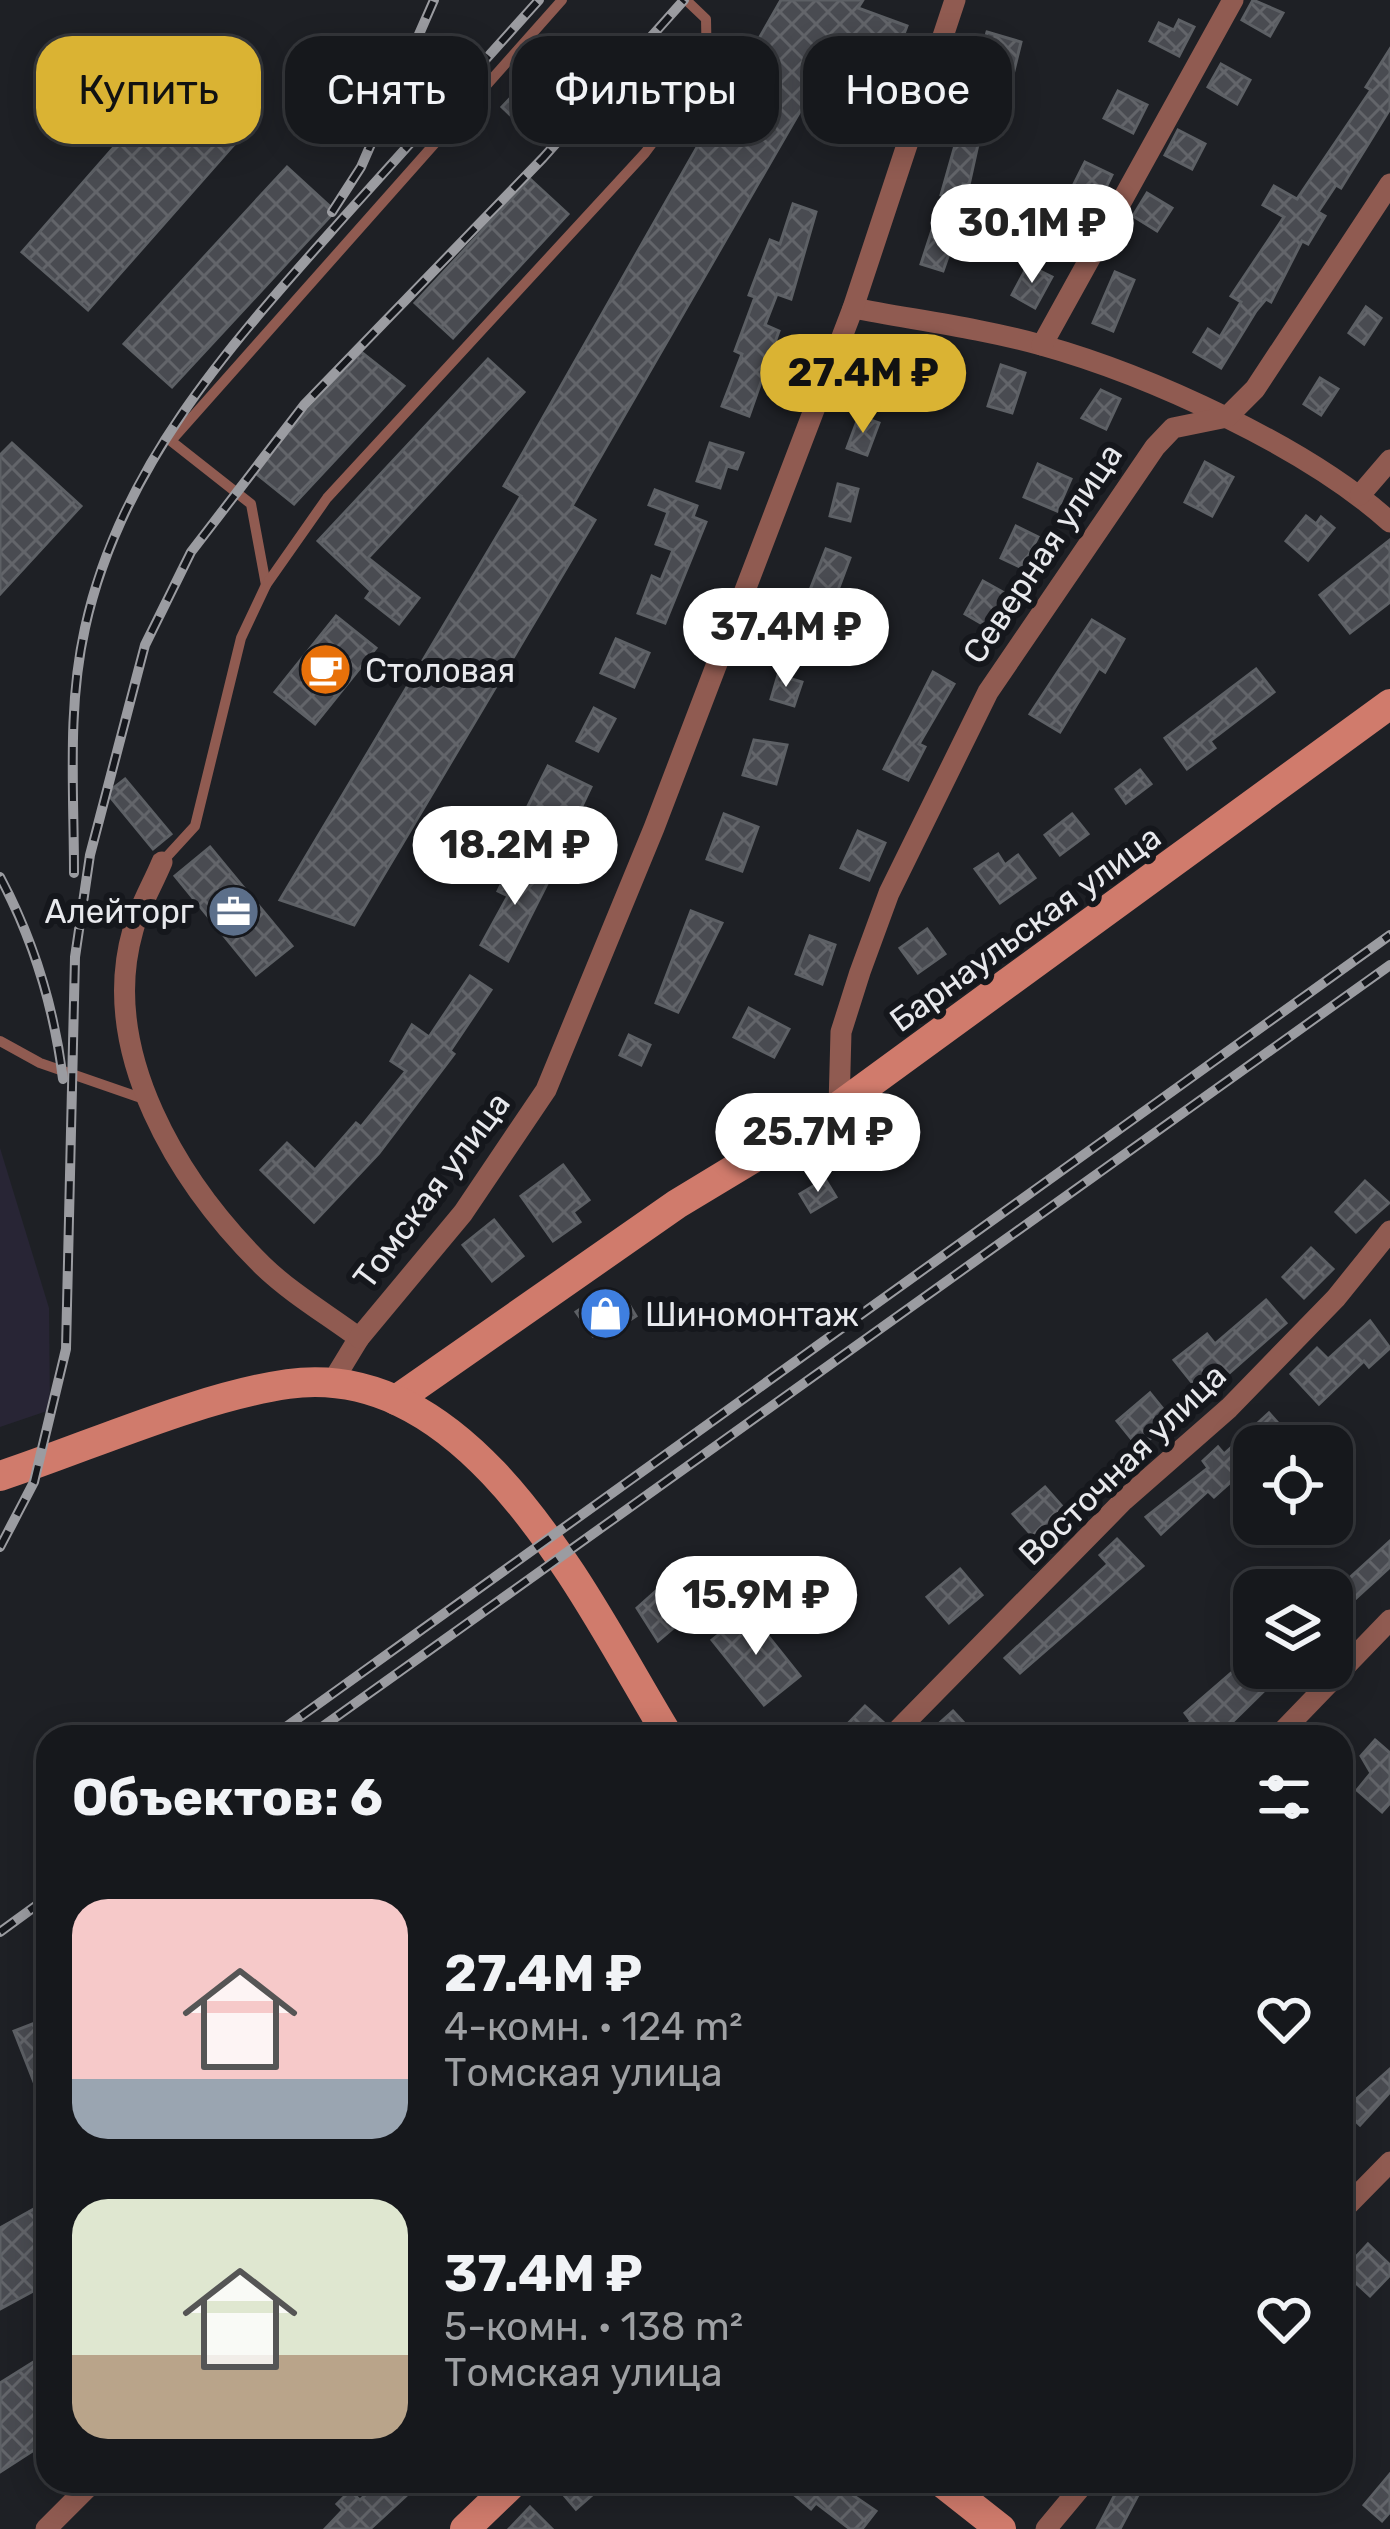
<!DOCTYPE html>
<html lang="ru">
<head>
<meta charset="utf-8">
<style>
  body { margin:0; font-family:Rubik,sans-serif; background:#232529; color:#f1f3f6; height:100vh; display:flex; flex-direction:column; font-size:45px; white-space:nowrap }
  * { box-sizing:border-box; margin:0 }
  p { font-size:39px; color:#9ea0a3 }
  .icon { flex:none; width:66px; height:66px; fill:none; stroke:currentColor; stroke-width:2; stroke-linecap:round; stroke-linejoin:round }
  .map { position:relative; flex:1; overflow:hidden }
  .side { position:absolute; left:36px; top:1725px; width:1317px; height:768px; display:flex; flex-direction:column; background:#16181c; border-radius:36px; box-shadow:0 6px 30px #0003,0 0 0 3px #35373b }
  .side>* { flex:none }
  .hud { position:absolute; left:36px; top:36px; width:1320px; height:108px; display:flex; gap:24px }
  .tools { position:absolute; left:1233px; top:1425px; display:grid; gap:24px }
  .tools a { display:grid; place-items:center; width:120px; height:120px; border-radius:24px; background:#16181c; box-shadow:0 6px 30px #0003,0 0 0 3px #35373b; font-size:60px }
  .price { position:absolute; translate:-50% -102px; padding:0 27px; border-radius:42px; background:#fff; color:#222; font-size:39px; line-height:78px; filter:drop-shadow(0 3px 6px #0008) }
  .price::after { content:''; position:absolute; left:50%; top:72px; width:36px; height:27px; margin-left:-18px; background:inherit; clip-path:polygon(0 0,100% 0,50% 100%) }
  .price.on { background:#dab333; color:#111 }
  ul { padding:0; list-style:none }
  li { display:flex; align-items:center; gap:36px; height:300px; padding:0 36px }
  li span { display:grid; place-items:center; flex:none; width:336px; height:240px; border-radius:36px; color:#555 }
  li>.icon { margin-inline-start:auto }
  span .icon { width:144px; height:144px; fill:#fffc; stroke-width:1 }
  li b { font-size:51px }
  h2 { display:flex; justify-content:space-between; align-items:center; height:144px; padding:0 36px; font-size:51px }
  .pill { padding:0 42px; border-radius:36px; background:#16181c; box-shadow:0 6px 30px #0003,0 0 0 3px #35373b; font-size:42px; line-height:108px }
  .pill.on { background:#dab333; color:#111 }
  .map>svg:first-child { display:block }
</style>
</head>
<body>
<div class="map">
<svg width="1390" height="2529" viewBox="0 0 1390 2529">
  <defs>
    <pattern id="building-cross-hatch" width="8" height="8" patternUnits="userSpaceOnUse" patternTransform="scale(3)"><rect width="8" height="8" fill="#494b51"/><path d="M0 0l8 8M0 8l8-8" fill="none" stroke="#63656a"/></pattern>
  </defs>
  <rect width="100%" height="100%" fill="#1e2025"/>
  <path fill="#282535" d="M0,1148l49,160 1,102 -50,17z"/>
  <g fill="url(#building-cross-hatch)" stroke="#5d6065" stroke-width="3">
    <path d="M781,0h82l-5,8 49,18 -24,63 -58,-21 -253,438 23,14 -241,405 -74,-25 241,-404 -17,-10z"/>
    <path d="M1253,0l30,13 -13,23 -28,-16z"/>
    <path d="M1179,20l15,7 -15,29 -29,-15 9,-18 15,7z"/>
    <path d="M987,32l34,10 -23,94 -17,-5 -12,54 -6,-1 -3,16 -19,-5z"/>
    <path d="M558,47l39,36 -56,61 -39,-37z"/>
    <path d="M1390,49v60l-49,79 -5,-3 -18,27 7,4 -17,28 -6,-3 -31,61 -5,-3 -10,12 -35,57 -27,-16 14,-23 12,8 21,-35 -10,-6 53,-79 -21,-12 11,-19 23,13 74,-109 -5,-3z"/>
    <path d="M1221,64l29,16 -13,24 -29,-17z"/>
    <path d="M171,82l67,58 -150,170 -66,-58z"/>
    <path d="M1118,91l29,14 -14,28 -29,-15z"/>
    <path d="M1178,130l27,14 -13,25 -27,-14z"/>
    <path d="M1085,162l27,13 -15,31 -27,-14z"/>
    <path d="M287,167l48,44 -163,176 -48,-43z"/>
    <path d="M530,179l38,35 -115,124 -38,-35z"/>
    <path d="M1147,193l25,15 -15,23 -24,-15z"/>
    <path d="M793,204l23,8 -25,87 -14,-5 -12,31 14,6 -30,85 -27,-10 20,-52 -7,-3 20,-54 -6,-2 21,-55 10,4z"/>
    <path d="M934,224l23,7 -14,40 -22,-7z"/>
    <path d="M1028,265l24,12 -17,31 -23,-13z"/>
    <path d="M1115,272l19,8 -21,51 -20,-8z"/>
    <path d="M1366,307l15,11 -17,26 -15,-11z"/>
    <path d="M361,352l43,34 -110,118 -41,-33z"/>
    <path d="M883,358l16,6 -10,26 -16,-6z"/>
    <path d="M488,359l36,33 -156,166 51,40 -20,26 -33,-26 5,-7 -53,-50z"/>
    <path d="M1001,365l24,8 -13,40 -24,-7z"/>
    <path d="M1320,378l18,11 -17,26 -17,-11z"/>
    <path d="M1101,390l19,9 -14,30 -24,-11z"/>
    <path d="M859,416l20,7 -12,32 -20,-7z"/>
    <path d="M12,443l69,63 -81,88v-139z"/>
    <path d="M710,443l33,10 -6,16 -10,-3 -7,22 -23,-7z"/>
    <path d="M1205,462l28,15 -21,39 -27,-14z"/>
    <path d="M1038,464l33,15 -14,32 -33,-14z"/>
    <path d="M838,484l20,5 -8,32 -20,-5z"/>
    <path d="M655,490l42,16 -4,11 13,5 -41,101 -27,-10 14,-37 9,4 12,-30 -17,-6 12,-32 -19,-7z"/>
    <path d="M1306,516l10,8 5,-7 13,11 -26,32 -22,-19z"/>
    <path d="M1016,526l22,11 -16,31 -21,-10z"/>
    <path d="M1390,540v62l-40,31 -30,-38z"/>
    <path d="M826,549l24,9 -36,96 -25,-10z"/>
    <path d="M983,581l27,15 -19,33 -26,-15z"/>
    <path d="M336,616l40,32 -61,76 -40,-32z"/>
    <path d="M1092,620l32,19 -19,33 -6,-4 -39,64 -30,-18z"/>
    <path d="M616,639l33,14 -15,34 -33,-14z"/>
    <path d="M1256,669l18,23 -64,49 5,7 -28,21 -22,-31z"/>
    <path d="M933,672l21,12 -35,60 6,3 -17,33 -24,-11z"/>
    <path d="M778,675l24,7 -8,24 -23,-7z"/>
    <path d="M594,708l21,11 -17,32 -21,-10z"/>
    <path d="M754,740l33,5 -11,39 -33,-9z"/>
    <path d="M548,766l43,21 -21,44 -44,-21z"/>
    <path d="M1140,770l11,14 -25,19 -10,-14z"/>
    <path d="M125,779l46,55 -18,15 -46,-56z"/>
    <path d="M724,814l34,13 -16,44 -35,-12z"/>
    <path d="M1072,814l16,20 -28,21 -15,-20z"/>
    <path d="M858,831l27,12 -16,37 -28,-12z"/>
    <path d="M210,847l82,99 -36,29 -81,-99z"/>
    <path d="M998,854l7,11 13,-10 17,23 -35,25 -25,-34z"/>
    <path d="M513,860l37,18 -42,83 -27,-16 27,-49 -10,-5z"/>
    <path d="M691,911l31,12 -44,89 -22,-9z"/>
    <path d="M927,929l18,25 -27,19 -18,-25z"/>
    <path d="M810,936l25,9 -13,39 -26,-10z"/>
    <path d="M470,976l21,14 -41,61 4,3 -75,99 -65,69 -53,-52 26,-27 28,27 41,-47 5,4 45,-56 -15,-10 21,-36 17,12z"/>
    <path d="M749,1008l40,21 -15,28 -40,-20z"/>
    <path d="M629,1035l21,10 -9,20 -21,-10z"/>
    <path d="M563,1165l26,35 -16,12 7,10 -27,19 -32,-45z"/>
    <path d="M825,1179l11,18 -25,15 -11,-18z"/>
    <path d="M1365,1181l24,22 -33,29 -20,-20z"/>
    <path d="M494,1220l29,36 -31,25 -29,-36z"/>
    <path d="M1311,1248l22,21 -29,29 -21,-21z"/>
    <path d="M609,1290l9,13 7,-5 11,18 -15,10 -4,-6 -24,16 -17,-24z"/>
    <path d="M1266,1300l20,23 -83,73 -29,-36 33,-26 8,10z"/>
    <path d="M1370,1321l20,27 -21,19 -5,-6 -45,43 -28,-30 26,-26 11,11z"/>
    <path d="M1150,1393l22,27 -33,28 -22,-27z"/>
    <path d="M1269,1413l17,19 -16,14h-16v15l-40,36 -6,-6 -47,43 -15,-17 62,-49 -5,-7 15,-14 6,7z"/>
    <path d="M1045,1487l23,26 -32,27 -23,-26z"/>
    <path d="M1117,1539l26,27 -123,107 -15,-15 103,-94 -8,-9z"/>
    <path d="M1390,1541v26l-58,53v-26z"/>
    <path d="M960,1569l22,26 -33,28 -22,-26z"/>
    <path d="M656,1591l22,33 -20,17 -21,-33z"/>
    <path d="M748,1611l52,65 -36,29 -52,-65z"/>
    <path d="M1237,1668h50l-70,69h-43l17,-16 -6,-8z"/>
    <path d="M865,1706l18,16 -14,15h-34z"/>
    <path d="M953,1711l24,26h-53z"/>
    <path d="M1375,1740l15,13v50l-8,9 -25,-22 14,-17 -10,-17z"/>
    <path d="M48,2018v97h-1l-33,-84z"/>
    <path d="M1390,2069v23l-30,33 -16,-15z"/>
    <path d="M48,2201v82l-48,26v-81z"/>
    <path d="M1368,2244l22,21v10l-20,21 -27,-25z"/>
    <path d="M48,2353v88l-48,31v-89z"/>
    <path d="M1390,2474v38l-8,9 -18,-16z"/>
    <path d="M380,2481h42l-52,48h-45l18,-19 -6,-6 13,-13 10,9z"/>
    <path d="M552,2481h56l-32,28z"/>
    <path d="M778,2481h54l44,30 -14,18h-12l-34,-26 -5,6z"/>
    <path d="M1121,2483l18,10 -19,36h-23z"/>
    <path d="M530,2507l22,22h-43z"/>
  </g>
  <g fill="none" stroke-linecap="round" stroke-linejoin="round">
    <g stroke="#905b51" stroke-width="10">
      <path d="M266,585l-15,-81 -80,-63 391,-441"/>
      <path d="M162,862l33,-36 46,-188 25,-53 61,-87 318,-345 62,-83 -1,-51 -20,-19"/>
      <path d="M0,1041l40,22 104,36"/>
    </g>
    <g stroke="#905b51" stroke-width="21">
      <path d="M853,308c62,12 127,20 188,37 108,30 266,102 349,177"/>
      <path d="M1042,345l191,-345"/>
      <path d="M1360,495l30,-35"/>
      <path d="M162,862c-9,22 -23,45 -29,68 -35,122 46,253 130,336 28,27 65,49 96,72l-28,46"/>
      <path d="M839,1106l2,-74 19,-60 29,-79 99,-201 167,-245 18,-19 54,-11 28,-28 135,-205"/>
      <path d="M359,1338l104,-125 83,-123 108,-262 199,-520 102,-308"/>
      <path d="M891,1737l233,-237 105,-92 107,-110 54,-67"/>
      <path d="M1277,1737l113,-117"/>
      <path d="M1341,2212l49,-50"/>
      <path d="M46,2529l48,-48"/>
      <path d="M1046,2529l40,-48"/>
    </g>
    <g stroke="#d07b6c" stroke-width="30">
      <path d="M396,1400l281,-196 162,-98 551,-402"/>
      <path d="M0,1476c88,-29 198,-79 288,-92 188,-26 301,223 381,353"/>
      <path d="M940,2481l61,48"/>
      <path d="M465,2529l50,-48"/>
    </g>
    <defs>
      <g id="rail">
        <path d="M332,212l29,-45 73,-167"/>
        <path d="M74,873c0,-81 -7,-165 11,-245 36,-165 150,-288 259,-411 65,-72 130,-145 195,-217"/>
        <path d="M0,877c34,64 54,130 63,202"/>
        <path d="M0,1547l34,-65 32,-133 9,-392 15,-102 55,-210 46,-93 113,-147 239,-247 141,-158"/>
        <path d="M272,1737l1118,-802"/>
        <path d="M308,1737l1082,-772"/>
        <path d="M0,1932l48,-35"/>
      </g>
    </defs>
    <use href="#rail" stroke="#9b9ca1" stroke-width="10"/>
    <use href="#rail" stroke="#15171c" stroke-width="6" stroke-dasharray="18" stroke-linecap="butt"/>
  </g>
  <defs>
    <symbol id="cafe-disc" viewBox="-11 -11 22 22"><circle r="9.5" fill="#e8710a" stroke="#15171c"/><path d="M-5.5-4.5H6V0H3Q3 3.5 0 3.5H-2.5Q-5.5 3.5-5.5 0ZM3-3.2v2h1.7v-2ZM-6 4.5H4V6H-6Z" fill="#fff"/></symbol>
    <symbol id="office-disc" viewBox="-11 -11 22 22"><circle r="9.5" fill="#5c6f8a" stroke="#15171c"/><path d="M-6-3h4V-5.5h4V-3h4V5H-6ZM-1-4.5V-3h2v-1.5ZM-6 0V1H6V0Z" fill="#fff"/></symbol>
    <symbol id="shop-disc" viewBox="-11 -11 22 22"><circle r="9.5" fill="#3f7fe0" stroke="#15171c"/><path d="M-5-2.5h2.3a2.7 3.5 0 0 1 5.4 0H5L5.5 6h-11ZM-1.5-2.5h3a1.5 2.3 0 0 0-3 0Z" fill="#fff"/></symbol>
  </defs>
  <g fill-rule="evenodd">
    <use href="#cafe-disc" x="296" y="640" width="59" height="59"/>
    <use href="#office-disc" x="204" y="882" width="59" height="59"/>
    <use href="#shop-disc" x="576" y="1284" width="59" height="59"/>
  </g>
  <g text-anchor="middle" stroke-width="12" stroke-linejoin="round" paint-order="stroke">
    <g font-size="33" fill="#e8e9ed" stroke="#15171c">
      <text transform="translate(1042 553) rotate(-56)" y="12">Северная улица</text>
      <text transform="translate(1025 928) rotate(-36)" y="12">Барнаульская улица</text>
      <text transform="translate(431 1190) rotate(-53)" y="12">Томская улица</text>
      <text transform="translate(1122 1464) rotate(-44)" y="12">Восточная улица</text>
    </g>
    <g font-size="33" fill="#e8e9ed" stroke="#15171c" text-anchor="start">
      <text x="365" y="682">Столовая</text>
      <text x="194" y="923" text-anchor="end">Алейторг</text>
      <text x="645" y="1326">Шиномонтаж</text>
    </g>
  </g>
</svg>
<div class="tools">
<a><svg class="icon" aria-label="locate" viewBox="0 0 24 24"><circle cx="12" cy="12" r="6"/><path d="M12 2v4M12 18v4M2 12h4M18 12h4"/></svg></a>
<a><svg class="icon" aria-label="layers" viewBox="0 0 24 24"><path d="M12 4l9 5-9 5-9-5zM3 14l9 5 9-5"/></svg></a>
</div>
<b class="price" style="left:1032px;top:286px">30.1M ₽</b>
<b class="price on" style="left:863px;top:436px">27.4M ₽</b>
<b class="price" style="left:786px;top:690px">37.4M ₽</b>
<b class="price" style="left:515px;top:908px">18.2M ₽</b>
<b class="price" style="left:818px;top:1195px">25.7M ₽</b>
<b class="price" style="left:756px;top:1658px">15.9M ₽</b>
<div class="hud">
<a class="pill on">Купить</a>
<a class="pill">Снять</a>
<a class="pill">Фильтры</a>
<a class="pill">Новое</a>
</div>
<section class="side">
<h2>Объектов: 6<svg class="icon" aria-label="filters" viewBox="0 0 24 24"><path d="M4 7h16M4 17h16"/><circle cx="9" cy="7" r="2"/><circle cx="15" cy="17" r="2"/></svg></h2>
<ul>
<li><span style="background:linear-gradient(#f6c9c9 75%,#9aa5b1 0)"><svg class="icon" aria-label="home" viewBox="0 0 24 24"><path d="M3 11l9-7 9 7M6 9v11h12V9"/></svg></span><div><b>27.4M ₽</b><p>4-комн. · 124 m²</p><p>Томская улица</p></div><svg class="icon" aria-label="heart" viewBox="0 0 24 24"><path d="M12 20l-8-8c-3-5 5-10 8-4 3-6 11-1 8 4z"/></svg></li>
<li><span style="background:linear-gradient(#dfe7d0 65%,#b9a48a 0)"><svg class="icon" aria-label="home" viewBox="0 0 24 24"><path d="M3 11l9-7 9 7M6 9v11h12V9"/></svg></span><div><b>37.4M ₽</b><p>5-комн. · 138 m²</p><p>Томская улица</p></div><svg class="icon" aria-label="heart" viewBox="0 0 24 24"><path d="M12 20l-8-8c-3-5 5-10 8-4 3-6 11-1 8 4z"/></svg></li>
</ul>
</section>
</div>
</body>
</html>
